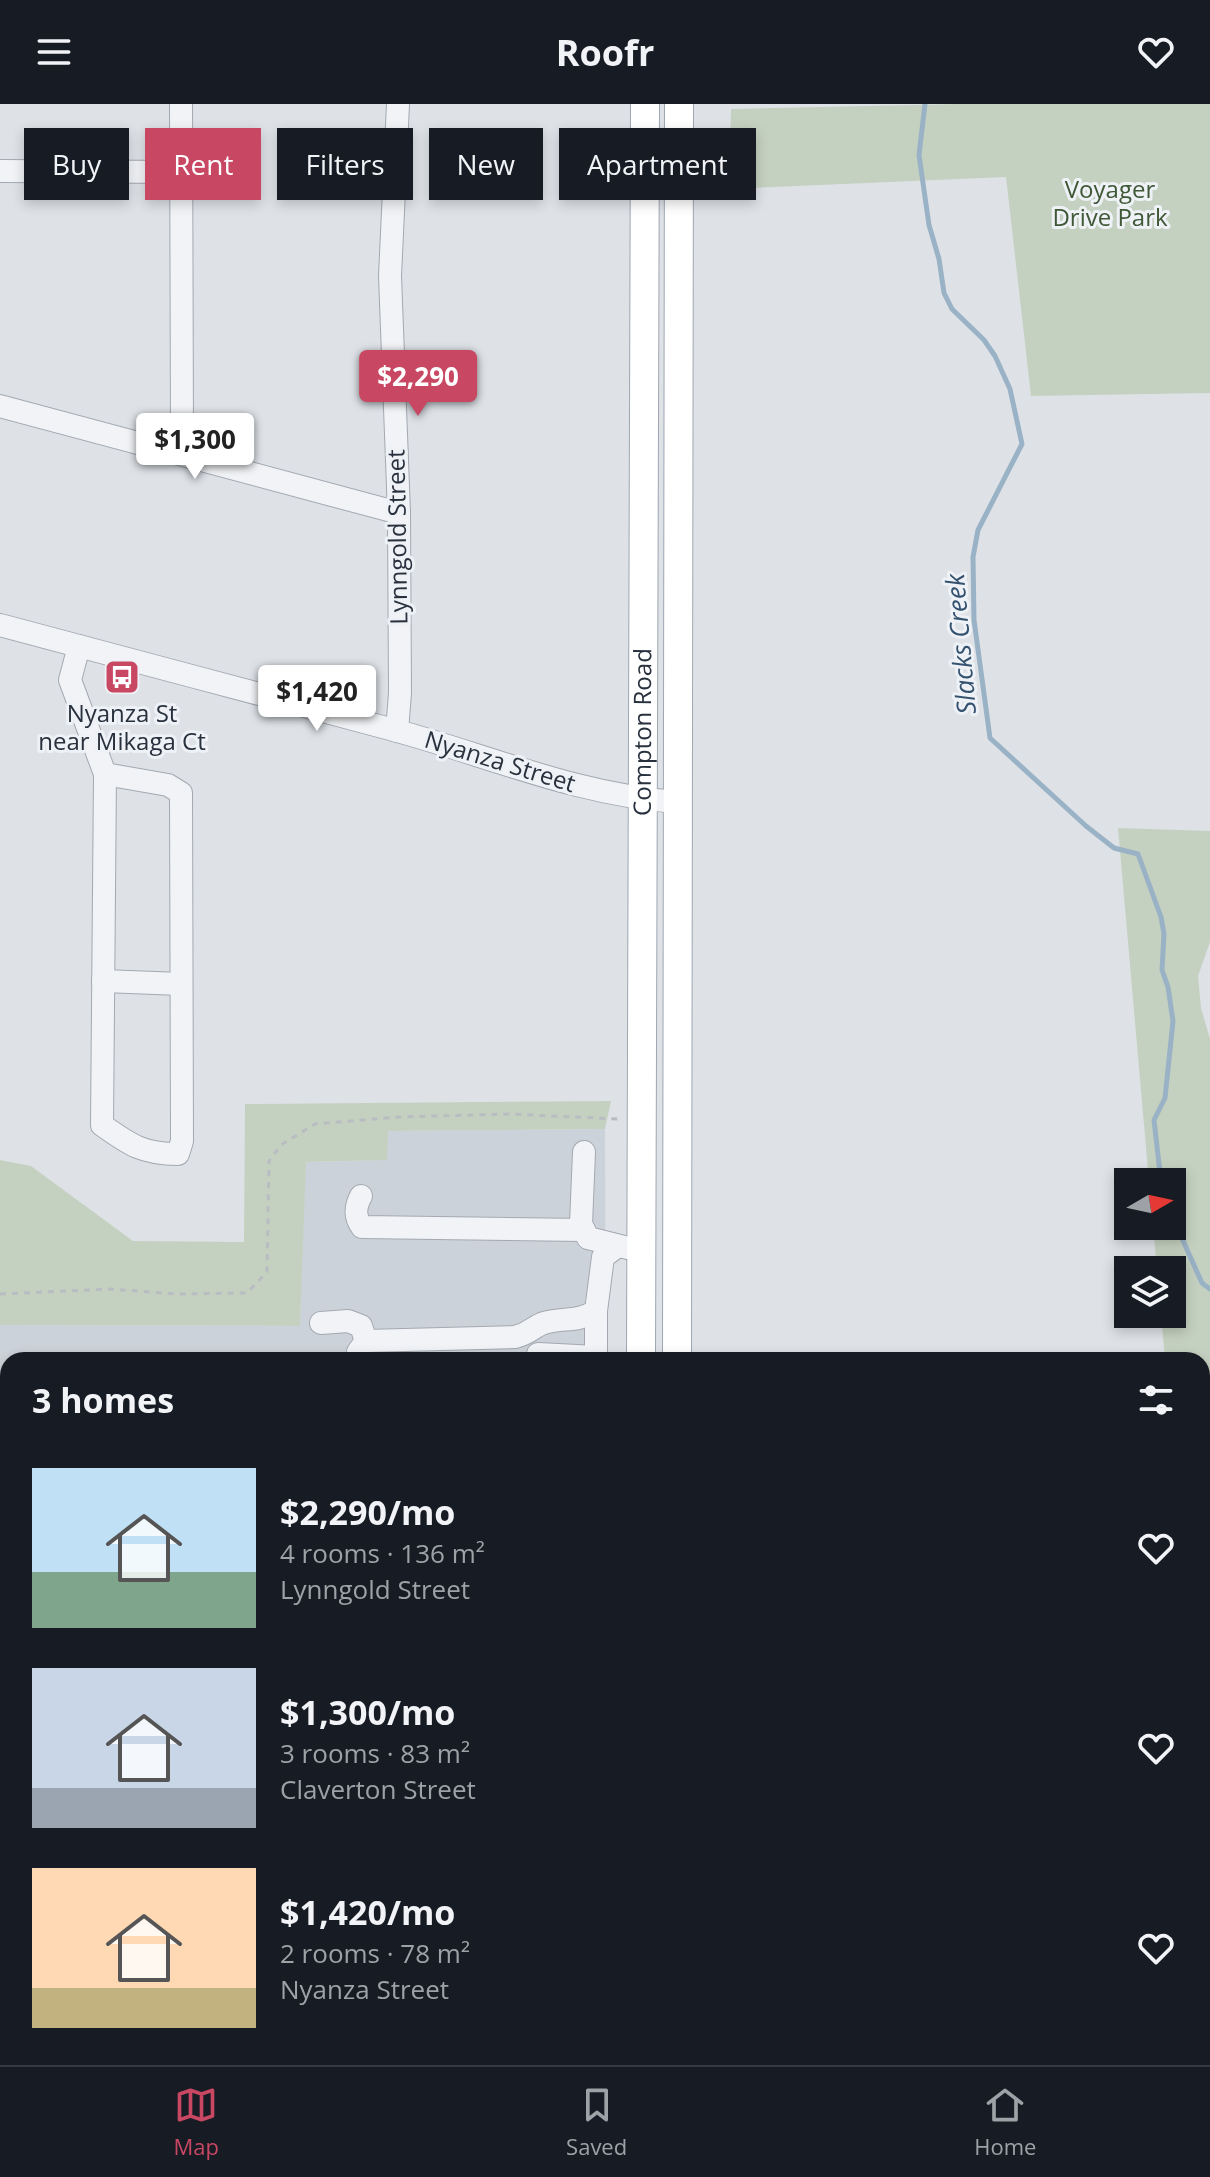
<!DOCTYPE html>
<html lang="en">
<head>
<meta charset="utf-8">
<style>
  body { margin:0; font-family:"Open Sans",sans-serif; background:#20242c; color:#f1f3f6; height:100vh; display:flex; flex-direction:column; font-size:30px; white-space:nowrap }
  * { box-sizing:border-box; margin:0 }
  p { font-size:26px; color:#9ea1a6 }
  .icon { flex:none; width:44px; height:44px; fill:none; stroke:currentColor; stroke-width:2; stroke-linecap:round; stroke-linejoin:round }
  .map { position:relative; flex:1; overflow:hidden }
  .details { position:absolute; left:0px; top:1248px; width:1210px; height:714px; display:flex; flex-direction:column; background:#171b24; border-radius:24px 24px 0 0; box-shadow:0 4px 12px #0003 }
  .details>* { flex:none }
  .top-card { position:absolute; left:24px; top:24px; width:800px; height:72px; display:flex; gap:16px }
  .needle { width:52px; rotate:81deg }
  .tools { position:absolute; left:1114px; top:1064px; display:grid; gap:16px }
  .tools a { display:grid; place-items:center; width:72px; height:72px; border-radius:0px; background:#171b24; box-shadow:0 4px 12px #0003; font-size:40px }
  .price { position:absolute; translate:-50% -68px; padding:0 18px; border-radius:8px; background:#fff; color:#222; font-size:26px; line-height:52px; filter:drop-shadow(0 2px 4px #0008) }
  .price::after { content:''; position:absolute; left:50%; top:48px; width:24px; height:18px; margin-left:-12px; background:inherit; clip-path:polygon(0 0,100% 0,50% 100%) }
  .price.current { background:#c84763; color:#fff }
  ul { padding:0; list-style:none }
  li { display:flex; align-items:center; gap:24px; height:200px; padding:0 32px }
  li span { display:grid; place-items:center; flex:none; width:224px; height:160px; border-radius:0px; color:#555 }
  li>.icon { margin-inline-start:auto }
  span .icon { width:96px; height:96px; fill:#fffc; stroke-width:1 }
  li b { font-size:34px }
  h2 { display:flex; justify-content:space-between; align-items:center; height:96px; padding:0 32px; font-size:34px }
  .tag { padding:0 28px; border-radius:0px; background:#171b24; box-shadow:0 4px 12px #0003; font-size:28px; line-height:72px }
  .tag.current { background:#c84763; color:#fff }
  header { display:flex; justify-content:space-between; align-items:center; height:104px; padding:0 32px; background:#171b24; font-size:36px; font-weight:700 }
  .menu { display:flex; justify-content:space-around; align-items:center; height:112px; border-top:2px solid #363941; background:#171b24; font-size:22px; color:#9ea1a6 }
  .menu a { display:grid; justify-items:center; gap:4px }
  .menu .current { color:#c84763 }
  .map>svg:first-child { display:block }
</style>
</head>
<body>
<header><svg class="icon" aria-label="menu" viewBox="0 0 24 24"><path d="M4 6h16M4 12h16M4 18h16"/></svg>Roofr<svg class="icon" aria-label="heart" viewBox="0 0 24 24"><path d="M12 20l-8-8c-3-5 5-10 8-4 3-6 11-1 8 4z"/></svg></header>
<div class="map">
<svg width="1210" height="1961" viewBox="0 0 1210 1961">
  <rect width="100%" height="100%" fill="#dee2e7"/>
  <g fill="#ccd2d9">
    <path d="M605,1025l1,231h-598v571h-8v-606l300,1 5,-164 82,-2v-29z"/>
    <rect x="28" y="1954" width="569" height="7"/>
    <rect x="706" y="1954" width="146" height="7"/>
  </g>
  <g fill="#c5d1c0">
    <path d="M959,0h251v289l-179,3 -25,-219 -277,12 2,-80z"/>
    <path d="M1118,724l92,3v111l-12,34 3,32 9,31v839l-8,-91v-427h-37l-4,-46h11v-44h-15l-4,-44h19v-44h-23z"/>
    <path d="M611,997l-6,28 -217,2 -1,29 -81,2 -6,164 -300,-1v-165l31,6 102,75 111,1 1,-138z"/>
    <path d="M1202,1901h8v60h-97v-7h89z"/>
  </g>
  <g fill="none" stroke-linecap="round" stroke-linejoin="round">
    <g stroke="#9ab2c6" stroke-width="5">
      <path d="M925,0l-6,51 10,70 10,34 5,34 8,16 32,31 11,16 15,33 12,55 -44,86 -5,27 1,63 16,118 96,88 28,22 24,6 23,63 3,17 -2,36 6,17 5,34 -8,77 -11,22 7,62"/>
      <path d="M1172,1112l30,67 8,6"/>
    </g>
    <defs>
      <g id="minor">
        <path d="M0,67l182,1"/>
        <path d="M0,302l399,107"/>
        <path d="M177,348l5,-21 -1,-327"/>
        <path d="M0,521c131,36 263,69 394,105 95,26 184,65 283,72"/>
        <path d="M79,542l-9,34 35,94 -3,351c28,20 41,29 76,29l4,-13 -1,-348 -13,-8 -63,-11"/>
        <path d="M397,627l3,-38 -1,-180 -9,-237 8,-172"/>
        <path d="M103,877l78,3"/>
        <path d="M584,1048l-3,72 7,14 40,10"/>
        <path d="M361,1092c-6,11 -7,20 1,31l222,3"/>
        <path d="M596,1207v46"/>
        <path d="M321,1219l27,-2 13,5 5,15"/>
        <path d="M538,1250l58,3 2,3"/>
        <path d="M358,1256v-8l8,-11 149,-4c16,-4 19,-11 29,-14 20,-6 32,0 52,-12l7,-54 15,-11"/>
        <path d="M0,1858h8"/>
        <path d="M63,1954v7"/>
        <path d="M841,1961v-7"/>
        <path d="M1074,1961v-7"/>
      </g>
      <g id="major">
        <path id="s1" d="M641,1256l4,-1256"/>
        <path d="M677,1256l2,-1256"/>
        <path d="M639,1954v7"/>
        <path d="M675,1961v-7"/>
      </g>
    </defs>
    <use href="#minor" stroke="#a4a9b1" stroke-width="24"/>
    <use href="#major" stroke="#9ea7b2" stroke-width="30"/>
    <path stroke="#b9bdc2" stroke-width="3" stroke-dasharray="6 6" stroke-linecap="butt" d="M0,1190l111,-5 65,5 71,-1 20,-21 2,-111 12,-16 34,-21 84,-7 110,-3 109,5"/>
    <use href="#minor" stroke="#f1f3f6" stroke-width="22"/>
    <use href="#major" stroke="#fff" stroke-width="28"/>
  </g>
  <defs>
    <symbol id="bus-square" viewBox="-11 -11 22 22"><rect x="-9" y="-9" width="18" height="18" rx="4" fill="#c84763" stroke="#eef1f5"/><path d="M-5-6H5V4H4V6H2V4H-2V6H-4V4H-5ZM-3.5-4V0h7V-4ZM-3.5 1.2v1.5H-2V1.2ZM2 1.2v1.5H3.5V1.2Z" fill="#fff"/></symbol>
  </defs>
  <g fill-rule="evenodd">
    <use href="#bus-square" x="102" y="553" width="40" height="40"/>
  </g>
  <g text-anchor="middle" stroke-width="6" stroke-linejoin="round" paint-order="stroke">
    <g font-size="24" fill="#3f5836" stroke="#eef1f5">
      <text x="1110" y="94">Voyager<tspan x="1110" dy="28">Drive Park</tspan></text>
    </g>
    <g font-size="24" fill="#28313d" stroke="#eef1f5">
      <text transform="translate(398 433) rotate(-91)" y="8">Lynngold Street</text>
      <text dy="8" stroke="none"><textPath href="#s1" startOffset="628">Compton Road</textPath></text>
      <text transform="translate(500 658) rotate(17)" y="8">Nyanza Street</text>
    </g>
    <g font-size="24" fill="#28313d" stroke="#eef1f5">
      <text x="122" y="618">Nyanza St<tspan x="122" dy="28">near Mikaga Ct</tspan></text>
    </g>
    <g font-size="26" font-style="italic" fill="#34526f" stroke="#eef1f5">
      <text transform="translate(961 540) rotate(-95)" y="9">Slacks Creek</text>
    </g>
  </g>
</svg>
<div class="tools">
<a><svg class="needle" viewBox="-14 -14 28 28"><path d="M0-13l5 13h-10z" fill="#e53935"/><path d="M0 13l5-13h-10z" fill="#9ea1a6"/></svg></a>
<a><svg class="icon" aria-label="layers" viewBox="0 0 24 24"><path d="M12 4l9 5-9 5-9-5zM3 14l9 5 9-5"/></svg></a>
</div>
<b class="price current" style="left:418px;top:314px">$2,290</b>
<b class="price" style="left:195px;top:377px">$1,300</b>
<b class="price" style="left:317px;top:629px">$1,420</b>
<div class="top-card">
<a class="tag">Buy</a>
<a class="tag current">Rent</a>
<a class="tag">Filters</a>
<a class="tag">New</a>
<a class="tag">Apartment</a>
</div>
<section class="details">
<h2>3 homes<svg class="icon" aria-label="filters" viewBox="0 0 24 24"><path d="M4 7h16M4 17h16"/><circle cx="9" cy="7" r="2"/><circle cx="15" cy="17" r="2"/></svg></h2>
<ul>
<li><span style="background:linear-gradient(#bfe0f5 65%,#7fa58c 0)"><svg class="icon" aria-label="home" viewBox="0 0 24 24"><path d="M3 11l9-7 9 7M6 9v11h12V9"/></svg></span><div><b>$2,290/mo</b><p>4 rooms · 136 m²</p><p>Lynngold Street</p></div><svg class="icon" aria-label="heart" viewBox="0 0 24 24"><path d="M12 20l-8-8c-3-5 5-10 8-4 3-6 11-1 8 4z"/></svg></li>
<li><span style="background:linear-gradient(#c9d6e8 75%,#9aa5b1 0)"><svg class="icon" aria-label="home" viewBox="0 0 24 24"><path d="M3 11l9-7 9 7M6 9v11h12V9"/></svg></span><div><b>$1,300/mo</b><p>3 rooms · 83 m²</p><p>Claverton Street</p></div><svg class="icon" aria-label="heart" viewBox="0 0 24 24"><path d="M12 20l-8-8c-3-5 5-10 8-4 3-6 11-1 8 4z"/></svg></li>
<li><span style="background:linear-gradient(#ffd9b3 75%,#c2b280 0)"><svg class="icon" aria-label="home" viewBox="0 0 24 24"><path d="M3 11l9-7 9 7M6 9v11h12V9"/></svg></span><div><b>$1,420/mo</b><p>2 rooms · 78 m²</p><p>Nyanza Street</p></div><svg class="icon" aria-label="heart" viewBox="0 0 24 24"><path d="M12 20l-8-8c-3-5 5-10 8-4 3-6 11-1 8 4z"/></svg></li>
</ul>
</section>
</div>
<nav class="menu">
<a class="current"><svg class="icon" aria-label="map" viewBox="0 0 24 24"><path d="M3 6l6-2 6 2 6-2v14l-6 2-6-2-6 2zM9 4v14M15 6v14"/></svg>Map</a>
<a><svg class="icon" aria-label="saved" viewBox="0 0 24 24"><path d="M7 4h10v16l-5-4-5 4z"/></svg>Saved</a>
<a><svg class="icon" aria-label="home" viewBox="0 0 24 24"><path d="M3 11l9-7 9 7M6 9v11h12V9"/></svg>Home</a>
</nav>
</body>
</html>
